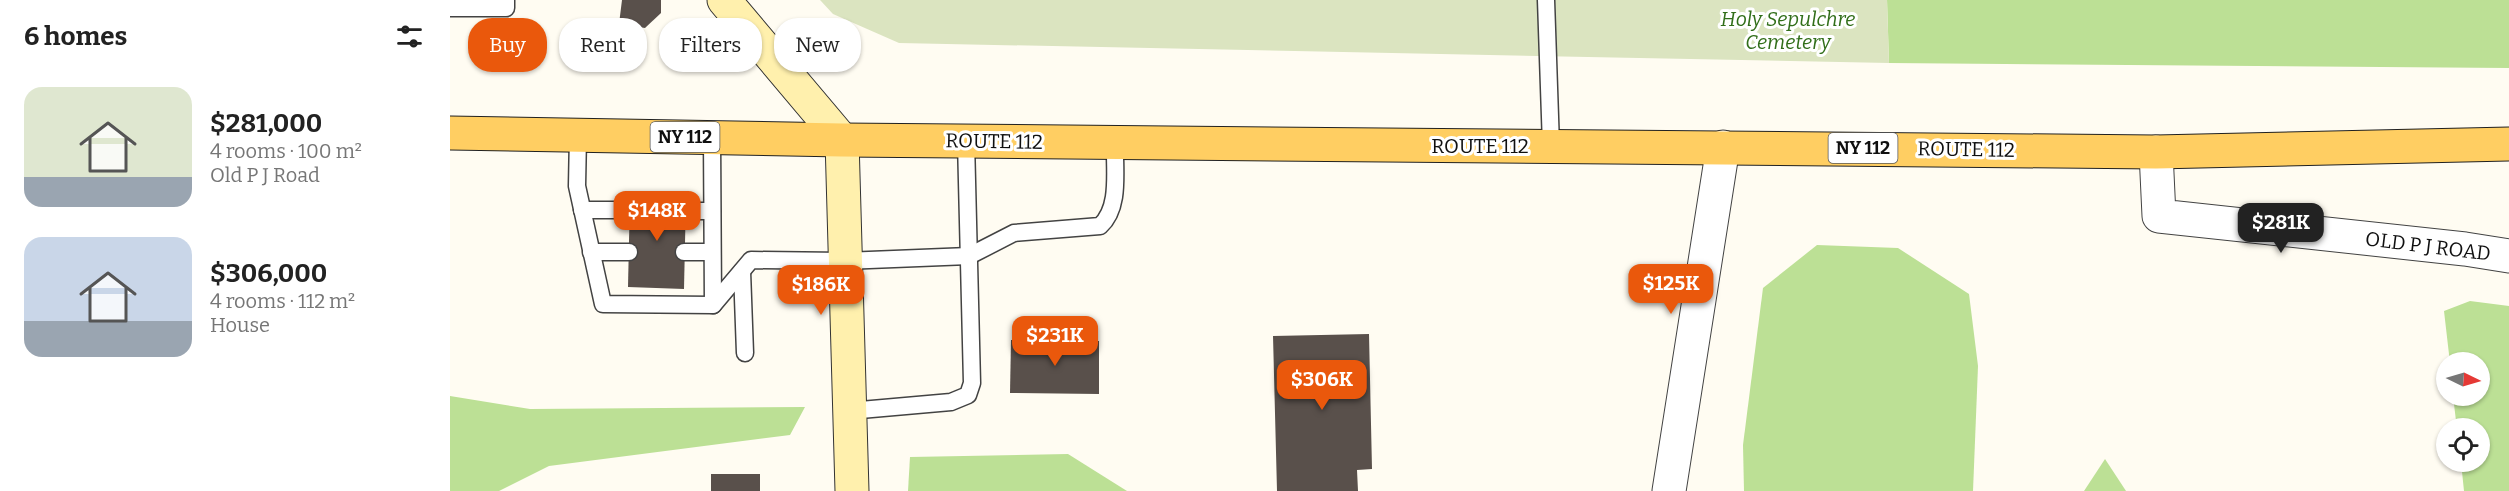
<!DOCTYPE html>
<html lang="en">
<head>
<meta charset="utf-8">
<style>
  body { margin:0; font-family:Bitter,serif; background:#f2f2f2; color:#222; height:100vh; display:flex; flex-direction:column; font-size:22px; white-space:nowrap }
  * { box-sizing:border-box; margin:0 }
  p { font-size:20px; color:#767676 }
  .icon { flex:none; width:33px; height:33px; fill:none; stroke:currentColor; stroke-width:2; stroke-linecap:round; stroke-linejoin:round }
  .map { position:relative; flex:1; overflow:hidden }
  .sheet { display:flex; flex-direction:column; background:#fff; width:450px }
  .sheet>* { flex:none }
  .guide { position:absolute; left:18px; top:18px; width:570px; height:54px; display:flex; gap:12px }
  .needle { width:39px; rotate:95deg }
  .tools { position:absolute; left:1986px; top:352px; display:grid; gap:12px }
  .tools a { display:grid; place-items:center; width:54px; height:54px; border-radius:50%; background:#fff; box-shadow:0 2px 4px #0004; font-size:30px }
  .price { position:absolute; translate:-50% -51px; padding:0 14px; border-radius:12px; background:#ea580c; color:#fff; font-size:20px; line-height:39px; filter:drop-shadow(0 2px 3px #0008) }
  .price::after { content:''; position:absolute; left:50%; top:36px; width:18px; height:14px; margin-left:-9px; background:inherit; clip-path:polygon(0 0,100% 0,50% 100%) }
  .price.on { background:#222; color:#fff }
  ul { padding:0; list-style:none }
  li { display:flex; align-items:center; gap:18px; height:150px; padding:0 24px }
  li span { display:grid; place-items:center; flex:none; width:168px; height:120px; border-radius:18px; color:#555 }
  li>.icon { margin-inline-start:auto }
  span .icon { width:72px; height:72px; fill:#fffc; stroke-width:1 }
  li b { font-size:26px }
  h2 { display:flex; justify-content:space-between; align-items:center; height:72px; padding:0 24px; font-size:26px }
  .tag { padding:0 21px; border-radius:24px; background:#fff; box-shadow:0 2px 4px #0004; font-size:21px; line-height:54px }
  .tag.on { background:#ea580c; color:#fff }
  main { display:flex; flex:1; min-height:0 }
  .map>svg:first-child { display:block }
</style>
</head>
<body>
<main>
<section class="sheet">
<h2>6 homes<svg class="icon" aria-label="filters" viewBox="0 0 24 24"><path d="M4 7h16M4 17h16"/><circle cx="9" cy="7" r="2"/><circle cx="15" cy="17" r="2"/></svg></h2>
<ul>
<li><span style="background:linear-gradient(#dfe7d0 75%,#9aa5b1 0)"><svg class="icon" aria-label="home" viewBox="0 0 24 24"><path d="M3 11l9-7 9 7M6 9v11h12V9"/></svg></span><div><b>$281,000</b><p>4 rooms · 100 m²</p><p>Old P J Road</p></div></li>
<li><span style="background:linear-gradient(#c9d6e8 70%,#9aa5b1 0)"><svg class="icon" aria-label="home" viewBox="0 0 24 24"><path d="M3 11l9-7 9 7M6 9v11h12V9"/></svg></span><div><b>$306,000</b><p>4 rooms · 112 m²</p><p>House</p></div></li>
</ul>
</section>
<div class="map">
<svg width="2059" height="491" viewBox="0 0 2059 491">
  <rect width="100%" height="100%" fill="#fffcf2"/>
  <g fill="#bce095">
    <path d="M1437,0h622v68l-620,-5z"/>
    <path d="M1367,245l81,3 71,46 9,72 -5,125h-229l-1,-46 20,-157z"/>
    <path d="M2020,301l39,5v185h-45l-3,-29h19v-33h-23l-4,-33h27v-33h-30l-6,-52z"/>
    <path d="M0,396l80,13 275,-2 -15,28 -241,31 -50,25h-49z"/>
    <path d="M618,454l59,37h-219l2,-34z"/>
    <path d="M1655,459l21,32h-42z"/>
  </g>
  <path fill="#dbe4c0" d="M370,0h1067l2,63 -990,-20 -66,-29z"/>
  <g fill="#59504b">
    <path d="M172,0h39v13l-16,15 -26,-4z"/>
    <path d="M180,196l56,1 -2,92 -56,-2z"/>
    <path d="M919,334l3,135 -15,1 1,21h-81l-4,-155z"/>
    <path d="M561,340l88,1v53l-89,-1z"/>
    <rect x="261" y="474" width="49" height="17"/>
  </g>
  <g fill="none" stroke-linecap="round" stroke-linejoin="round">
    <defs>
      <g id="lane">
        <path d="M1096,0l5,146"/>
        <path d="M0,8h56v-8"/>
        <path d="M128,135l-1,51 26,118 110,1 38,-45 93,1 125,-5 45,-23 86,-7c21,-19 14,-56 15,-84"/>
        <path d="M262,137l1,168"/>
        <path d="M132,210h48"/>
        <path d="M236,211h26"/>
        <path d="M141,252h38"/>
        <path d="M234,252h28"/>
        <path d="M292,271l3,82"/>
        <path d="M399,411l102,-9 17,-7 4,-12 -6,-242"/>
      </g>
      <g id="street">
        <path d="M1706,152l3,64 306,33 44,7"/>
        <path d="M1219,491l54,-344"/>
      </g>
      <path id="secondary" d="M274,0l118,140 10,351"/>
      <path id="primary" d="M0,133l392,7 1314,12 353,-8"/>
    </defs>
    <use href="#lane" stroke="#434343" stroke-width="19"/>
    <use href="#street" stroke="#434343" stroke-width="35"/>
    <use href="#secondary" stroke="#323232" stroke-width="35"/>
    <use href="#primary" stroke="#212121" stroke-width="35"/>
    <use href="#lane" stroke="#fff" stroke-width="16"/>
    <use href="#street" stroke="#fff" stroke-width="33"/>
    <use href="#secondary" stroke="#fff0ad" stroke-width="33"/>
    <use href="#primary" stroke="#ffce62" stroke-width="33"/>
  </g>
  <g text-anchor="middle" stroke-width="6" stroke-linejoin="round" paint-order="stroke">
    <g fill="#fff" stroke="#585858" stroke-width="1.5">
      <rect x="200.5" y="122" width="69" height="30" rx="4.5"/>
      <rect x="1378.5" y="133" width="69" height="30" rx="4.5"/>
    </g>
    <g font-size="18" font-weight="bold" fill="#101010">
      <text x="235" y="143">NY 112</text>
      <text x="1413" y="154">NY 112</text>
    </g>
    <g font-size="20" font-style="italic" fill="#316e19" stroke="#fff">
      <text x="1338" y="26">Holy Sepulchre<tspan x="1338" dy="23">Cemetery</tspan></text>
    </g>
    <g font-size="20" fill="#101010" stroke="#fff">
      <text transform="translate(544 141) rotate(1)" y="7">ROUTE 112</text>
      <text x="1030" y="153">ROUTE 112</text>
      <text transform="translate(1516 149) rotate(1)" y="7">ROUTE 112</text>
      <text transform="translate(1978 246) rotate(7)" y="7">OLD P J ROAD</text>
    </g>
  </g>
</svg>
<div class="tools">
<a><svg class="needle" viewBox="-14 -14 28 28"><path d="M0-13l5 13h-10z" fill="#e53935"/><path d="M0 13l5-13h-10z" fill="#767676"/></svg></a>
<a><svg class="icon" aria-label="locate" viewBox="0 0 24 24"><circle cx="12" cy="12" r="6"/><path d="M12 2v4M12 18v4M2 12h4M18 12h4"/></svg></a>
</div>
<b class="price" style="left:207px;top:242px">$148K</b>
<b class="price on" style="left:1831px;top:254px">$281K</b>
<b class="price" style="left:1221px;top:315px">$125K</b>
<b class="price" style="left:371px;top:316px">$186K</b>
<b class="price" style="left:605px;top:367px">$231K</b>
<b class="price" style="left:872px;top:411px">$306K</b>
<div class="guide">
<a class="tag on">Buy</a>
<a class="tag">Rent</a>
<a class="tag">Filters</a>
<a class="tag">New</a>
</div>
</div>
</main>
</body>
</html>
